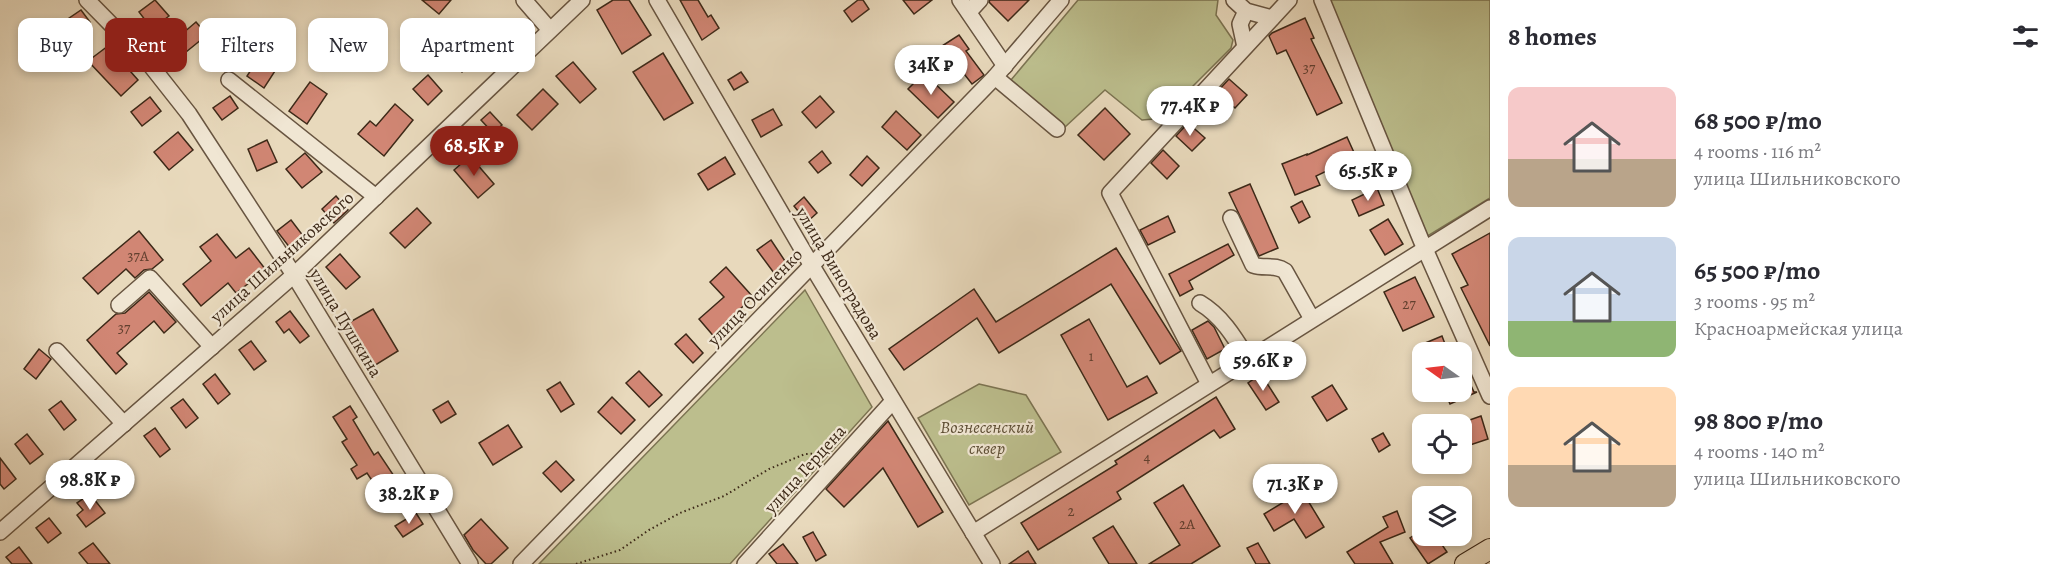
<!DOCTYPE html>
<html lang="en">
<head>
<meta charset="utf-8">
<style>
  body { margin:0; font-family:Alegreya,serif; background:#f7f7f7; color:#2b2b33; height:100vh; display:flex; flex-direction:column; font-size:22px; white-space:nowrap }
  * { box-sizing:border-box; margin:0 }
  p { font-size:20px; color:#7c7c81 }
  .icon { flex:none; width:33px; height:33px; fill:none; stroke:currentColor; stroke-width:2; stroke-linecap:round; stroke-linejoin:round }
  .map { position:relative; flex:1; overflow:hidden }
  .side { display:flex; flex-direction:column; background:#fff; width:570px }
  .side>* { flex:none }
  .top-card { position:absolute; left:18px; top:18px; width:570px; height:54px; display:flex; gap:12px }
  .needle { width:39px; rotate:284deg }
  .tools { position:absolute; left:1412px; top:342px; display:grid; gap:12px }
  .tools a { display:grid; place-items:center; width:60px; height:60px; border-radius:12px; background:#fff; box-shadow:0 3px 9px #0003; font-size:30px }
  .price { position:absolute; translate:-50% -51px; padding:0 14px; border-radius:21px; background:#fff; color:#222; font-size:20px; line-height:39px; filter:drop-shadow(0 2px 3px #0008) }
  .price::after { content:''; position:absolute; left:50%; top:36px; width:18px; height:14px; margin-left:-9px; background:inherit; clip-path:polygon(0 0,100% 0,50% 100%) }
  .price.current { background:#8f2418; color:#fff }
  ul { padding:0; list-style:none }
  li { display:flex; align-items:center; gap:18px; height:150px; padding:0 18px }
  li span { display:grid; place-items:center; flex:none; width:168px; height:120px; border-radius:12px; color:#555 }
  li>.icon { margin-inline-start:auto }
  span .icon { width:72px; height:72px; fill:#fffc; stroke-width:1 }
  li b { font-size:26px }
  h2 { display:flex; justify-content:space-between; align-items:center; height:72px; padding:0 18px; font-size:26px }
  .tag { padding:0 21px; border-radius:12px; background:#fff; box-shadow:0 3px 9px #0003; font-size:21px; line-height:54px }
  .tag.current { background:#8f2418; color:#fff }
  main { display:flex; flex:1; min-height:0 }
  .map>svg:first-child { display:block }
</style>
</head>
<body>
<main>
<div class="map">
<svg width="1490" height="564" viewBox="0 0 1490 564">
  <rect width="100%" height="100%" fill="#e8d9bc"/>
  <filter id="stains"><feTurbulence type="fractalNoise" baseFrequency=".00333" numOctaves="4"/><feColorMatrix values="0 0 0 0 .2 0 0 0 0 .09 0 0 0 0 .02 0 0 0 .5 -.17"/></filter>
  <radialGradient id="worn" r=".72"><stop offset=".6" stop-color="#630" stop-opacity="0"/><stop offset="1" stop-color="#630" stop-opacity=".3"/></radialGradient>
  <g fill="#bcbe8d" stroke="#7c7452" stroke-width="1.5">
    <path d="M1078,0h140l-2,15 17,25 -2,8 -63,63 -14,8 -12,1 -37,-30 -40,37 -54,-47z"/>
    <path d="M1322,0h168v198l-69,42z"/>
    <path d="M805,290l67,117 -142,157h-191z"/>
    <path d="M979,384l47,11 35,57 -92,53 -51,-87z"/>
  </g>
  <g fill="#d18674" stroke="#3d2918" stroke-width="1.5">
    <path d="M155,0l14,16 -17,13 -13,-17z"/>
    <path d="M422,0h29l-12,14z"/>
    <path d="M613,0h16l22,35 -29,19 -25,-44z"/>
    <path d="M680,0h18l10,17 3,-2 8,13 -17,12z"/>
    <path d="M858,0h5l6,9 -17,13 -8,-11z"/>
    <path d="M903,0h29l-18,14z"/>
    <path d="M990,0h39l-21,21 -19,-19z"/>
    <path d="M81,10l9,12 -18,14 -10,-13z"/>
    <path d="M1305,18l9,20 -3,1 31,64 -25,12 -31,-65 -9,4 -8,-18 3,-3z"/>
    <path d="M196,22l11,13 -21,17 -10,-13z"/>
    <path d="M959,35l10,14 -3,2 18,24 -12,9 -30,-38z"/>
    <path d="M455,44l18,17 -11,11 -18,-17z"/>
    <path d="M108,46l30,34 -17,16 -33,-35z"/>
    <path d="M663,53l30,50 -29,17 -31,-48z"/>
    <path d="M258,59l17,12 -11,17 -17,-12z"/>
    <path d="M573,62l23,27 -16,14 -24,-27z"/>
    <path d="M741,72l7,10 -14,8 -6,-10z"/>
    <path d="M924,73l30,29 -16,16 -30,-29z"/>
    <path d="M428,75l14,16 -14,14 -15,-16z"/>
    <path d="M1229,79l18,16 -12,13 -18,-16z"/>
    <path d="M310,82l17,12 -20,30 -18,-13z"/>
    <path d="M543,89l15,15 -26,26 -15,-15z"/>
    <path d="M230,96l8,12 -16,12 -9,-12z"/>
    <path d="M820,96l14,16 -18,16 -14,-16z"/>
    <path d="M150,97l11,14 -19,15 -11,-14z"/>
    <path d="M395,104l18,16 -29,36 -26,-22 12,-13 6,5z"/>
    <path d="M1105,108l25,26 -26,26 -26,-25z"/>
    <path d="M773,109l9,16 -21,12 -9,-17z"/>
    <path d="M896,111l25,24 -14,15 -25,-23z"/>
    <path d="M490,112l12,13 -9,8 -12,-13z"/>
    <path d="M1188,123l17,15 -13,13 -16,-15z"/>
    <path d="M178,132l15,18 -24,20 -15,-18z"/>
    <path d="M1347,137l9,20 -40,19 4,9 -25,10 -13,-31 25,-10v1z"/>
    <path d="M267,140l10,22 -20,9 -9,-22z"/>
    <path d="M1163,150l16,16 -12,13 -16,-16z"/>
    <path d="M822,151l9,12 -13,10 -9,-11z"/>
    <path d="M305,153l17,19 -20,16 -16,-19z"/>
    <path d="M470,156l24,28 -16,14 -24,-28z"/>
    <path d="M867,156l12,12 -17,18 -12,-11z"/>
    <path d="M725,157l10,17 -27,16 -10,-16z"/>
    <path d="M1250,184l28,64 -19,8 -30,-63z"/>
    <path d="M1377,188l7,17 -25,11 -7,-16z"/>
    <path d="M336,196l12,14 -14,13 -12,-14z"/>
    <path d="M804,197l13,16 -10,9 -13,-16z"/>
    <path d="M1302,201l8,16 -11,6 -8,-16z"/>
    <path d="M417,208l14,15 -26,25 -15,-15z"/>
    <path d="M1168,216l7,16 -27,13 -8,-15z"/>
    <path d="M1388,219l15,25 -18,11 -15,-25z"/>
    <path d="M291,220l13,17 -14,11 -13,-17z"/>
    <path d="M139,231l24,29 -11,9 -8,1 -9,8 -9,-9 -28,25 -15,-16z"/>
    <path d="M1490,233v113l-29,-58 7,-3 -16,-31z"/>
    <path d="M217,234l19,24 13,-10 17,22 -30,23 -8,-10 -27,23 -18,-22 28,-23 -11,-14z"/>
    <path d="M771,240l16,24 -13,9 -17,-23z"/>
    <path d="M1228,244l6,11 -45,26 4,8 -13,7 -11,-22z"/>
    <path d="M1116,248l65,103 -21,13 -49,-80 -112,69 -22,-35 -73,52 -15,-21 85,-60 22,33z"/>
    <path d="M340,254l20,23 -14,12 -20,-22z"/>
    <path d="M726,267l27,30 -29,27 4,4 -12,11 -17,-20 25,-22 -14,-15z"/>
    <path d="M1415,277l19,40 -31,14 -19,-39z"/>
    <path d="M149,292l27,30 -12,11 -10,-12 -37,32 10,11 -11,10 -29,-34 29,-26 9,-1z"/>
    <path d="M373,309l25,42 -29,18 -26,-43z"/>
    <path d="M290,311l19,25 -9,7 -11,-14 -5,4 -8,-11z"/>
    <path d="M1089,319l38,68 20,-11 10,17 -49,27 -47,-85z"/>
    <path d="M1208,321l6,6 11,22 -18,10 -15,-29z"/>
    <path d="M686,334l17,19 -10,10 -18,-19z"/>
    <path d="M1442,336l6,16h-21l-4,-8z"/>
    <path d="M251,341l15,20 -12,9 -15,-20z"/>
    <path d="M39,349l12,10 -15,20 -12,-10z"/>
    <path d="M1461,364l13,28h3l-27,12 -5,-12h16z"/>
    <path d="M639,371l23,24 -13,12 -23,-24z"/>
    <path d="M215,374l15,20 -12,10 -15,-20z"/>
    <path d="M1261,374l18,28 -13,8 -18,-27z"/>
    <path d="M560,382l14,22 -13,8 -14,-22z"/>
    <path d="M1332,385l15,24 -20,12 -15,-24z"/>
    <path d="M612,397l23,23 -14,14 -23,-22z"/>
    <path d="M1216,397l19,32 -15,9 -6,-8 -97,62 4,7 -83,51 -17,-27 96,-59 -2,-3z"/>
    <path d="M183,399l15,19 -12,10 -15,-20z"/>
    <path d="M61,401l15,19 -12,10 -15,-20z"/>
    <path d="M448,401l8,13 -15,9 -8,-13z"/>
    <path d="M350,406l7,11 -4,3 21,35 4,-3 22,33 -17,12 -16,-24 -10,6 -6,-10 6,-4 -15,-23 5,-3 -14,-22z"/>
    <path d="M1481,416l7,23 -27,9v-25z"/>
    <path d="M888,421l55,91 -25,15 -35,-59 -39,39 -18,-18z"/>
    <path d="M508,425l14,22 -29,18 -14,-22z"/>
    <path d="M155,428l15,21 -10,8 -16,-21z"/>
    <path d="M1383,433l7,12 -11,7 -7,-13z"/>
    <path d="M27,434l16,20 -13,10 -15,-20z"/>
    <path d="M0,458l16,21 -12,10 -4,-5z"/>
    <path d="M556,461l18,19 -13,12 -18,-19z"/>
    <path d="M119,462l14,18 -12,9 -13,-18z"/>
    <path d="M1183,485l37,61 -29,18h-42l31,-19 -26,-42z"/>
    <path d="M1302,491l22,36 -18,11 -12,-19 -20,12 -10,-17z"/>
    <path d="M90,494l15,19 -19,14 -9,-12 6,-5 -6,-7z"/>
    <path d="M1397,511l8,21 -25,10 13,22h-38l-8,-12 41,-25 -5,-10z"/>
    <path d="M416,513l7,11 -20,13 -8,-11z"/>
    <path d="M49,518l12,15 -13,10 -12,-15z"/>
    <path d="M481,519l27,29 -17,16h-5l-13,-14 -9,-15z"/>
    <path d="M1113,526l24,38h-28l-16,-26z"/>
    <path d="M1422,530v6h14l11,16 -19,12 -18,-26z"/>
    <path d="M813,532l13,23 -10,6 -13,-24z"/>
    <path d="M93,543l17,21h-22l-9,-11z"/>
    <path d="M1258,543l12,21h-14l-9,-16z"/>
    <path d="M783,544l15,20h-21l-8,-10z"/>
    <path d="M19,547l13,17h-20l-6,-7z"/>
    <path d="M1028,551l8,13h-27z"/>
  </g>
  <g fill="none" stroke-linecap="round" stroke-linejoin="round">
    <defs>
      <g id="minor">
        <path d="M87,0l61,62 41,52 105,161 176,289"/>
        <path d="M524,0l26,30"/>
        <path d="M657,0l155,266 180,298"/>
        <path d="M960,0l45,66"/>
        <path d="M1234,0l12,11 26,7"/>
        <path d="M1322,0l99,240 69,156"/>
        <path d="M969,12l11,-12"/>
        <path d="M1245,47l-5,-23 6,-13"/>
        <path d="M995,77l62,52"/>
        <path d="M229,80l147,117"/>
        <path d="M1231,218l22,47c11,4 22,-1 32,6l27,48"/>
        <path d="M1200,303c22,13 35,35 48,56"/>
        <path d="M119,305l31,-27 62,69"/>
        <path d="M57,351l67,73"/>
        <path d="M1209,384l-99,-191 179,-193"/>
        <path d="M0,532l294,-257 288,-275"/>
        <path d="M973,533l517,-325"/>
        <path d="M521,564l474,-487 66,-77"/>
        <path d="M745,564l148,-163"/>
      </g>
      <path id="major" d="M1465,564l25,-15"/>
    </defs>
    <use href="#minor" stroke="#685541" stroke-width="18"/>
    <use href="#major" stroke="#3d2918" stroke-width="22"/>
    <path stroke="#3d2918" stroke-width="2" stroke-dasharray="1.5 3" stroke-linecap="butt" d="M576,564l44,-14 29,-20 31,-17 44,-17 45,-27 36,-15 21,-1"/>
    <use href="#minor" stroke="#f0e6d3" stroke-width="15"/>
    <use href="#major" stroke="#e8d9bc" stroke-width="20"/>
  </g>
  <g text-anchor="middle" stroke-width="4.5" stroke-linejoin="round" paint-order="stroke">
    <g font-size="15" fill="#62402f">
      <text x="1309" y="73">37</text>
      <text x="138" y="261">37А</text>
      <text x="1409" y="309">27</text>
      <text x="124" y="333">37</text>
      <text x="1091" y="361">1</text>
      <text x="1147" y="462">4</text>
      <text x="1071" y="516">2</text>
      <text x="1187" y="529">2А</text>
    </g>
    <g font-size="18" fill="#3d2918" stroke="#f0e6d3">
      <text transform="translate(282 257) rotate(-42)" y="6">улица Шильниковского</text>
      <text transform="translate(839 273) rotate(59)" y="6">улица Виноградова</text>
      <text transform="translate(755 297) rotate(-46)" y="6">улица Осипенко</text>
      <text transform="translate(346 323) rotate(59)" y="6">улица Пушкина</text>
      <text transform="translate(805 469) rotate(-48)" y="6">улица Герцена</text>
    </g>
    <g font-size="18" font-style="italic" fill="#5d4e35" stroke="#f0e6d3">
      <text x="987" y="433">Вознесенский<tspan x="987" dy="21">сквер</tspan></text>
    </g>
  </g>
  <rect width="100%" height="100%" filter="url(#stains)"/>
  <rect width="100%" height="100%" fill="url(#worn)"/>
</svg>
<div class="tools">
<a><svg class="needle" viewBox="-14 -14 28 28"><path d="M0-13l5 13h-10z" fill="#e53935"/><path d="M0 13l5-13h-10z" fill="#7c7c81"/></svg></a>
<a><svg class="icon" aria-label="locate" viewBox="0 0 24 24"><circle cx="12" cy="12" r="6"/><path d="M12 2v4M12 18v4M2 12h4M18 12h4"/></svg></a>
<a><svg class="icon" aria-label="layers" viewBox="0 0 24 24"><path d="M12 4l9 5-9 5-9-5zM3 14l9 5 9-5"/></svg></a>
</div>
<b class="price" style="left:931px;top:96px">34K ₽</b>
<b class="price" style="left:1190px;top:137px">77.4K ₽</b>
<b class="price current" style="left:474px;top:177px">68.5K ₽</b>
<b class="price" style="left:1368px;top:202px">65.5K ₽</b>
<b class="price" style="left:1263px;top:392px">59.6K ₽</b>
<b class="price" style="left:90px;top:511px">98.8K ₽</b>
<b class="price" style="left:1295px;top:515px">71.3K ₽</b>
<b class="price" style="left:409px;top:525px">38.2K ₽</b>
<div class="top-card">
<a class="tag">Buy</a>
<a class="tag current">Rent</a>
<a class="tag">Filters</a>
<a class="tag">New</a>
<a class="tag">Apartment</a>
</div>
</div>
<section class="side">
<h2>8 homes<svg class="icon" aria-label="filters" viewBox="0 0 24 24"><path d="M4 7h16M4 17h16"/><circle cx="9" cy="7" r="2"/><circle cx="15" cy="17" r="2"/></svg></h2>
<ul>
<li><span style="background:linear-gradient(#f6c9c9 60%,#b9a48a 0)"><svg class="icon" aria-label="home" viewBox="0 0 24 24"><path d="M3 11l9-7 9 7M6 9v11h12V9"/></svg></span><div><b>68 500 ₽/mo</b><p>4 rooms · 116 m²</p><p>улица Шильниковского</p></div></li>
<li><span style="background:linear-gradient(#c9d6e8 70%,#8fb573 0)"><svg class="icon" aria-label="home" viewBox="0 0 24 24"><path d="M3 11l9-7 9 7M6 9v11h12V9"/></svg></span><div><b>65 500 ₽/mo</b><p>3 rooms · 95 m²</p><p>Красноармейская улица</p></div></li>
<li><span style="background:linear-gradient(#ffd9b3 65%,#b9a48a 0)"><svg class="icon" aria-label="home" viewBox="0 0 24 24"><path d="M3 11l9-7 9 7M6 9v11h12V9"/></svg></span><div><b>98 800 ₽/mo</b><p>4 rooms · 140 m²</p><p>улица Шильниковского</p></div></li>
</ul>
</section>
</main>
</body>
</html>
